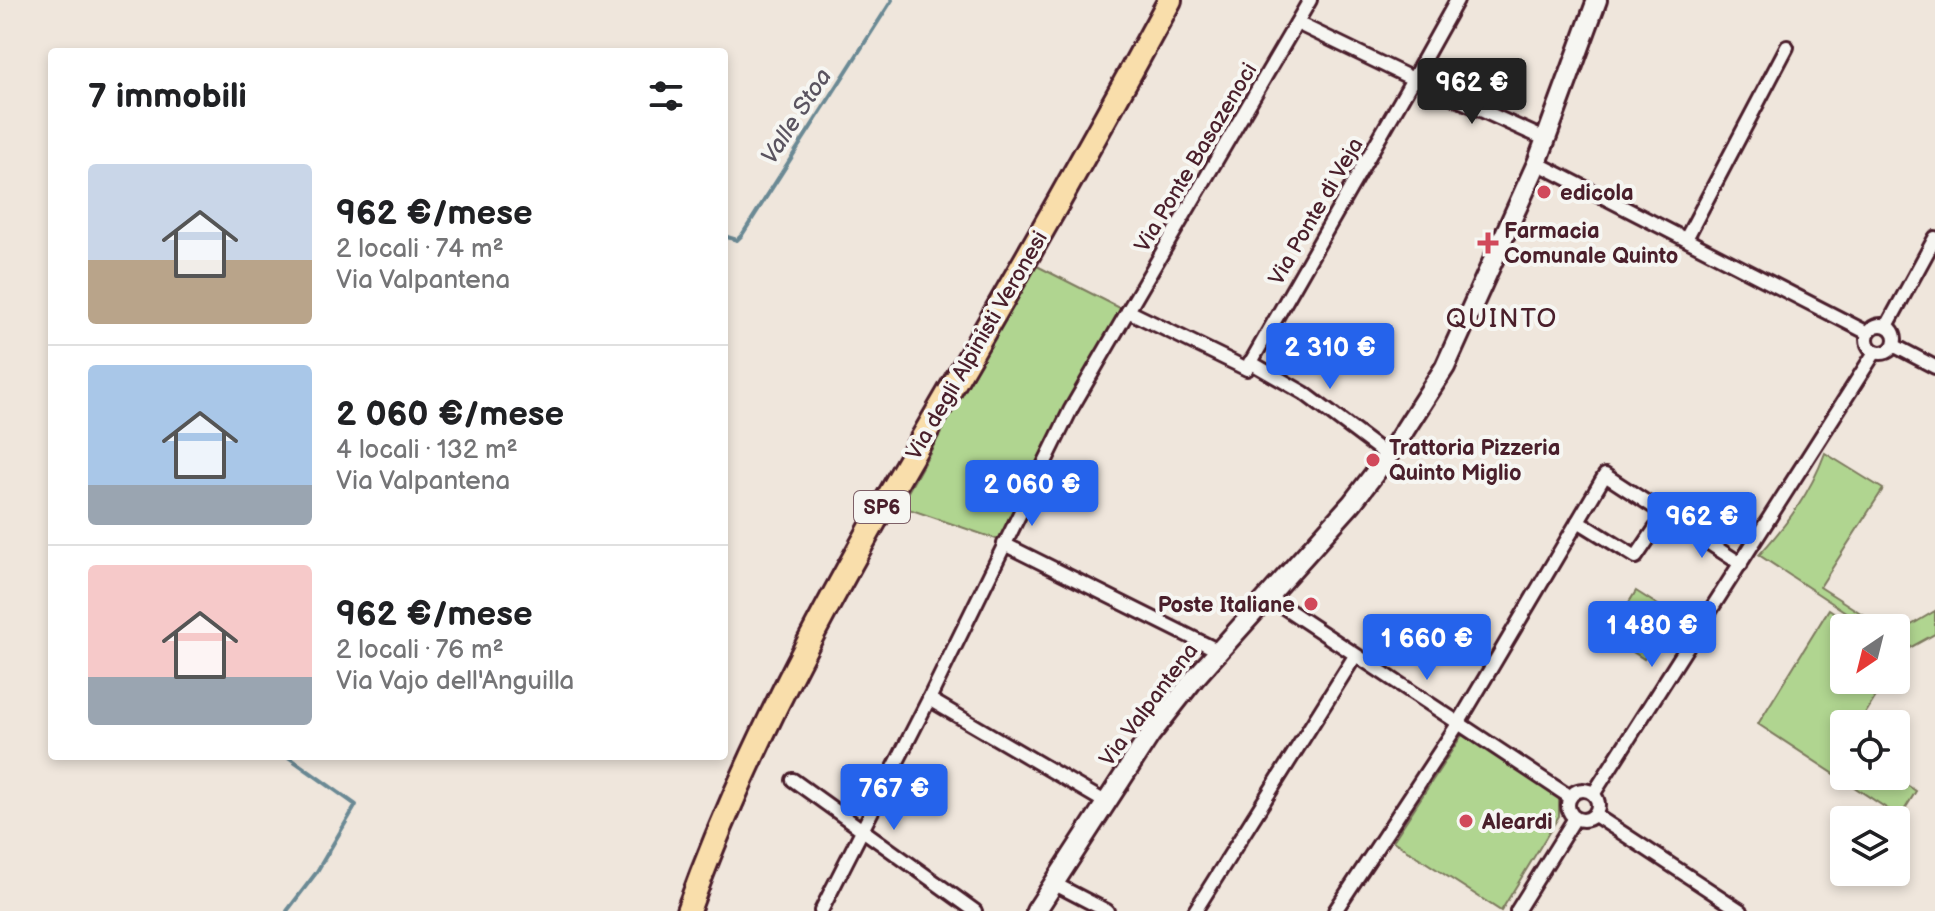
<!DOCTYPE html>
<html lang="it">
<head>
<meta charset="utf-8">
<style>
  body { margin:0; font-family:"Balsamiq Sans",sans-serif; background:#f2f2f2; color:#202124; height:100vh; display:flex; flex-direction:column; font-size:30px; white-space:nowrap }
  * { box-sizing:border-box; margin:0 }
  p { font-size:26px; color:#757577 }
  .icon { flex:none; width:44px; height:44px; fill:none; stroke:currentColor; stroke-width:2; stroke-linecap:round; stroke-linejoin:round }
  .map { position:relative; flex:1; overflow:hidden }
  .side { position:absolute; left:48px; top:48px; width:680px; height:712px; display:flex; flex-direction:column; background:#fff; border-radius:8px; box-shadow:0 4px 12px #0003 }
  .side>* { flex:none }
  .needle { width:52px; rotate:215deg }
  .controls { position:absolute; left:1830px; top:614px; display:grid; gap:16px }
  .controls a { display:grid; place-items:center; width:80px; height:80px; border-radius:8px; background:#fff; box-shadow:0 4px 12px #0003; font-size:40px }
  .price { position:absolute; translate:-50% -68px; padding:0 18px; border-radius:8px; background:#2563eb; color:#fff; font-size:26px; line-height:52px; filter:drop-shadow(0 2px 4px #0008) }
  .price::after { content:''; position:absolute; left:50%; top:48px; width:24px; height:18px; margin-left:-12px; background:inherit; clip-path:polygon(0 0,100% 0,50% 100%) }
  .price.current { background:#222; color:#fff }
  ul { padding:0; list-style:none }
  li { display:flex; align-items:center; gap:24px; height:200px; padding:0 40px }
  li+li { border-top:2px solid #e0e0e0 }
  li span { display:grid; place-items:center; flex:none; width:224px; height:160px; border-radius:8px; color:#555 }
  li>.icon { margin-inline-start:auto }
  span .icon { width:96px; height:96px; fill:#fffc; stroke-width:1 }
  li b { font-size:34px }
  h2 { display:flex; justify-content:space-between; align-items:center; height:96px; padding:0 40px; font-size:34px }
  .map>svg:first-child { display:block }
</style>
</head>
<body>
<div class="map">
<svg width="1935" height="911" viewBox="0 0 1935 911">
  <rect width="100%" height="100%" fill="#efe6dc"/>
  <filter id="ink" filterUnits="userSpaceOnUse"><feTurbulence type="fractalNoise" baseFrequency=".0125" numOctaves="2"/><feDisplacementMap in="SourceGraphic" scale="16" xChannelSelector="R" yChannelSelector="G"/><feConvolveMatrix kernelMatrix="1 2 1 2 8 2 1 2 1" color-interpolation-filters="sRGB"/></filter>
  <g filter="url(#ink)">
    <g fill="#b0d590" stroke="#7d7a5e" stroke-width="2">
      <path d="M1035,265l87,44 -120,232 -102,-35z"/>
      <path d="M1825,453l58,36 -63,98 64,41h-14l-111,-73c28,-31 51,-61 66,-102z"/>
      <path d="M1636,591l52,33 -12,19 -16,-10 -16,26 -36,-23z"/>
      <path d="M1829,609l29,19h-14v52h42l-27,44h-15v52h49l23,15 -16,26 -142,-93z"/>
      <path d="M1935,611v23l-31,17 -8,-6v-11z"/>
      <path d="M1462,735l97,62v19l-58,95 -108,-70z"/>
    </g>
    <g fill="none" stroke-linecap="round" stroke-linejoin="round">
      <g stroke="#6a8994" stroke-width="4">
        <path d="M724,236l13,4 5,-5 150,-235"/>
        <path d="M287,756l69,49 -40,68 -29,38"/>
      </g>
      <defs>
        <g id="street">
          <path d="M1297,23l116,56 44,-79"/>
          <path d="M1537,163l331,170"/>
          <path d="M1687,237l100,-190"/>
          <path d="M1128,311l182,-311"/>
          <circle cx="1881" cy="339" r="14"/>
          <path d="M1887,326l48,-88"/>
          <path d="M1895,346l40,21"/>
          <path d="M1250,362l54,31 84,63"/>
          <path d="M1681,526l-26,3 -19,28 -58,-36 27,-46 136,89"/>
          <path d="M1004,544l215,107"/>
          <path d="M1267,596l303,201"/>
          <path d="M793,780l182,131"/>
          <circle cx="1583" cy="805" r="15"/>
          <path d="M1594,793l281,-441"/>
          <path d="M1105,802l-176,-103 142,-290 57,-98 119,58 166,-290 134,61"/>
          <path d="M1595,815l146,96"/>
          <path d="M1053,883l54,28"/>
          <path d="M821,911l108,-212"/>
          <path d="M1195,911l160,-255"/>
          <path d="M1335,911l123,-187 120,-203"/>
          <path d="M1517,911l58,-93"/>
        </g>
        <path id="secondary" d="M1036,911l114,-176 44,-56 158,-176 36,-47 57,-89 92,-204 60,-163"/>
        <path id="highway" d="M688,911c70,-194 175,-371 278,-548 70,-120 138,-241 204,-363"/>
      </defs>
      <use href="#street" stroke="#4a1f2b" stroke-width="18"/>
      <use href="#secondary" stroke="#4a1f2b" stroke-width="24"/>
      <use href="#highway" stroke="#4a1f2b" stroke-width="28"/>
      <use href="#street" stroke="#f6f6f2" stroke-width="12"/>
      <use href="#secondary" stroke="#f6f6f2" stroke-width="18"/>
      <use href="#highway" stroke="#f9deab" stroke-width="22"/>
    </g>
  </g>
  <g fill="#d1495b" stroke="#f6f6f2" stroke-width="3">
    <circle cx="1544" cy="192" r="8"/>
    <path d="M1484 231h8v8h8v8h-8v8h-8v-8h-8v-8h8z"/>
    <circle cx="1373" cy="460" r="8"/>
    <circle cx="1311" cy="604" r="8"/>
    <circle cx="1466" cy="821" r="8"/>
  </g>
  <g text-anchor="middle" stroke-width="8" stroke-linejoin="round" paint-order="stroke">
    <rect fill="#f6f6f2" stroke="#7e6067" stroke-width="2" x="854" y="491" width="56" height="32" rx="6"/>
    <g font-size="20" font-weight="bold" fill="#4a1f2b">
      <text x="882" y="514">SP6</text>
    </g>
    <g font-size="22" fill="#4a1f2b" stroke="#f6f6f2">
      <text transform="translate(1195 157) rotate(-59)" y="8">Via Ponte Basazenoci</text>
      <text transform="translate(1315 211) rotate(-60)" y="8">Via Ponte di Veja</text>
      <text transform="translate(976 345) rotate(-60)" y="8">Via degli Alpinisti Veronesi</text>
      <text transform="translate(1148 704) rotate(-53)" y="8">Via Valpantena</text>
    </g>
    <g font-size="22" font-weight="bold" fill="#4a1f2b" stroke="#f6f6f2" text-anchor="start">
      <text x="1560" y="200">edicola</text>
      <text x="1504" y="238">Farmacia<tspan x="1504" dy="25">Comunale Quinto</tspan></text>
      <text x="1389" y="455">Trattoria Pizzeria<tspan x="1389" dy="25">Quinto Miglio</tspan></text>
      <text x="1295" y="612" text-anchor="end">Poste Italiane</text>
      <text x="1482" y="829">Aleardi</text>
    </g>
    <g font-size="24" font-style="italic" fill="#5a5460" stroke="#f6f6f2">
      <text transform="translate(796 116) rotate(-57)" y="8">Valle Stoa</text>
    </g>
    <g font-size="26" letter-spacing="2" fill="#4a1f2b" stroke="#f6f6f2">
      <text x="1502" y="327">QUINTO</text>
    </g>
  </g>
</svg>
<div class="controls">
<a><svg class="needle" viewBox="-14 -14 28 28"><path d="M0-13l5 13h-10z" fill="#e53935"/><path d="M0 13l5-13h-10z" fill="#757577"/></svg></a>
<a><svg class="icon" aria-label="locate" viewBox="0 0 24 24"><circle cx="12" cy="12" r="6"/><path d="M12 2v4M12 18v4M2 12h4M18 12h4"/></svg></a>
<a><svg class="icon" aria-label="layers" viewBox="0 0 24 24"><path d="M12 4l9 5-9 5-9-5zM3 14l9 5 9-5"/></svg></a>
</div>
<b class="price current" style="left:1472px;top:126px">962 €</b>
<b class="price" style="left:1330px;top:391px">2 310 €</b>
<b class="price" style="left:1032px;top:528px">2 060 €</b>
<b class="price" style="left:1702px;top:560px">962 €</b>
<b class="price" style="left:1652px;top:669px">1 480 €</b>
<b class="price" style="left:1427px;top:682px">1 660 €</b>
<b class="price" style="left:894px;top:832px">767 €</b>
<section class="side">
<h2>7 immobili<svg class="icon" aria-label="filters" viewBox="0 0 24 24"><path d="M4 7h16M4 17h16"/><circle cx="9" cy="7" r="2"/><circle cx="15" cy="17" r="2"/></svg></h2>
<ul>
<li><span style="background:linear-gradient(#c9d6e8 60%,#b9a48a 0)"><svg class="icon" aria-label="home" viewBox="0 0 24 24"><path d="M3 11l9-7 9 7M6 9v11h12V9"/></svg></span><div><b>962 €/mese</b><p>2 locali · 74 m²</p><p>Via Valpantena</p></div></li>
<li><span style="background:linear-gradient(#a9c7e8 75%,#9aa5b1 0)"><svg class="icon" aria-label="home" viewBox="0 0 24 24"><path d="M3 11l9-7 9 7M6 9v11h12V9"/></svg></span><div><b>2 060 €/mese</b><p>4 locali · 132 m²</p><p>Via Valpantena</p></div></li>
<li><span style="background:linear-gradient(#f6c9c9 70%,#9aa5b1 0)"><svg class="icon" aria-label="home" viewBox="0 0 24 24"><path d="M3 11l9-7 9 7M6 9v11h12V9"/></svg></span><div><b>962 €/mese</b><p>2 locali · 76 m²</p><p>Via Vajo dell'Anguilla</p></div></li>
</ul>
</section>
</div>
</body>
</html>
